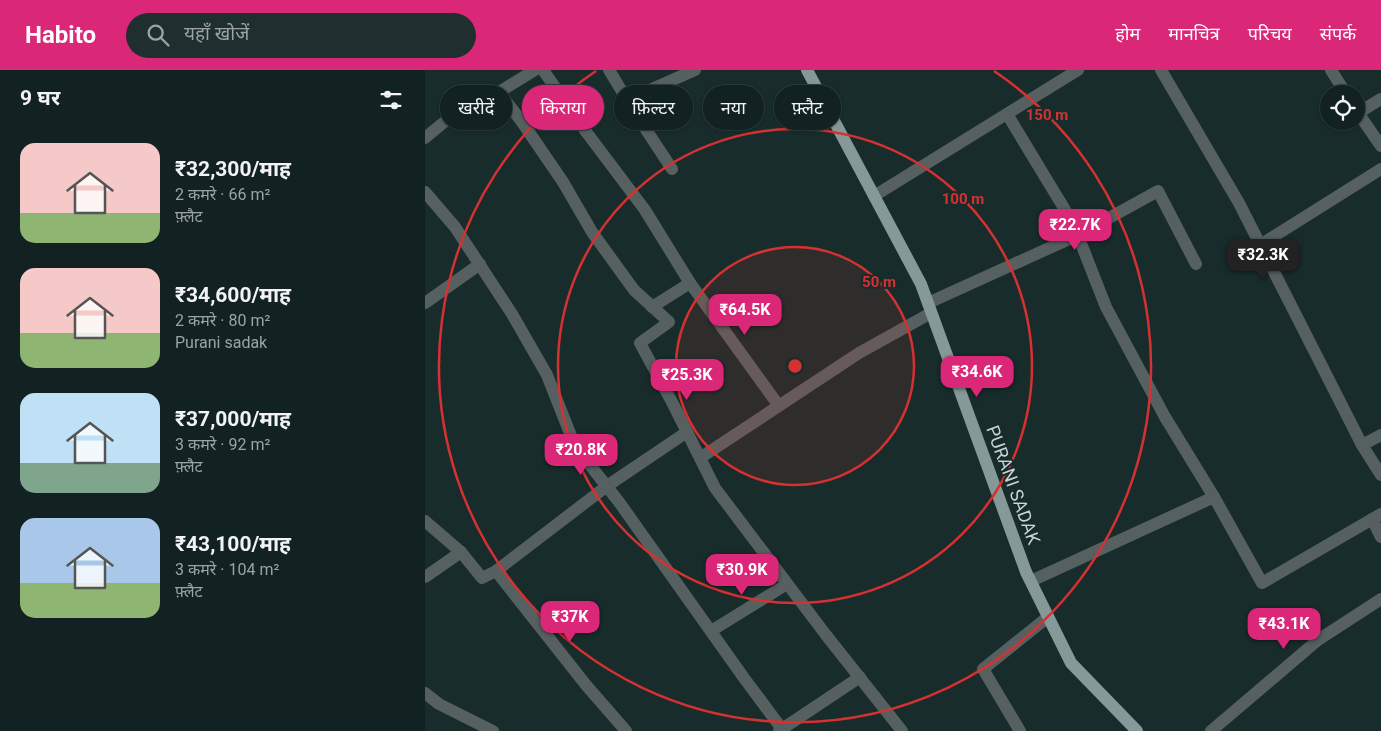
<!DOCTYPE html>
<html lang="hi">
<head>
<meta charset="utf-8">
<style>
  body { margin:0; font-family:Roboto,"Noto Sans Devanagari",sans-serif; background:#1f2e2e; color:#f1f3f6; height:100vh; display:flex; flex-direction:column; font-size:19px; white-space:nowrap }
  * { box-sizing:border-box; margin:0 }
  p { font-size:16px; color:#9ca3a5 }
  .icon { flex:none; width:28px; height:28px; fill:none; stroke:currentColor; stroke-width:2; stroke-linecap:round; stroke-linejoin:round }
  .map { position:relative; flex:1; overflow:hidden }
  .side { display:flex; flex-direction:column; background:#122121; width:425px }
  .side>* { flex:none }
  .top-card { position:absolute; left:15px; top:15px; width:475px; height:45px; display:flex; gap:10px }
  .tools { position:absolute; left:895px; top:15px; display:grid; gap:10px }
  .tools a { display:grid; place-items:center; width:45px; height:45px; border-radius:50%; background:#122121; box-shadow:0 1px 4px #0004,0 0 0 1px #313e3f; font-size:25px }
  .price { position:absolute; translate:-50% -42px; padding:0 11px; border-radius:10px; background:#db2777; color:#fff; font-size:16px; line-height:32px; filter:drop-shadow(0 1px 2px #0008) }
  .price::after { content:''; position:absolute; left:50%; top:30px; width:15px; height:11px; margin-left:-8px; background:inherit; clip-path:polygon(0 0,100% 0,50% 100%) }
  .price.on { background:#222; color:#fff }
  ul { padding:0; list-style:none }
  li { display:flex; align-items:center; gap:15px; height:125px; padding:0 20px }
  li span { display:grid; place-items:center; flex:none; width:140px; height:100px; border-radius:15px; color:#555 }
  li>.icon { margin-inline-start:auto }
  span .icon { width:60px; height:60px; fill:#fffc; stroke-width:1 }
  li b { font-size:21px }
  h2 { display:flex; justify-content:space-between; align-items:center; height:60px; padding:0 20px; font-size:21px }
  .pill { padding:0 18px; border-radius:22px; background:#122121; box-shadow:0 1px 4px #0004,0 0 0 1px #313e3f; font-size:18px; line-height:45px }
  .pill.on { background:#db2777; color:#fff }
  header { display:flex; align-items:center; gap:30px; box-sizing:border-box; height:70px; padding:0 25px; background:#db2777; color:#fff }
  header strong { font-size:24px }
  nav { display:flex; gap:28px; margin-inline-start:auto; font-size:18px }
  .search { width:350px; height:45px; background:#1f2e2e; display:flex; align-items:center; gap:12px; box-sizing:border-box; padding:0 18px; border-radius:28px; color:#9ca3a5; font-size:19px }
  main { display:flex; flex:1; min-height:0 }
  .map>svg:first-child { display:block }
</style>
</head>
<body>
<header>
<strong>Habito</strong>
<div class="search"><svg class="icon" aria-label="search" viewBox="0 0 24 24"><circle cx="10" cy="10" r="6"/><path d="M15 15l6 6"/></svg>यहाँ खोजें</div>
<nav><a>होम</a><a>मानचित्र</a><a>परिचय</a><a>संपर्क</a></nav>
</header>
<main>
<section class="side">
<h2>9 घर<svg class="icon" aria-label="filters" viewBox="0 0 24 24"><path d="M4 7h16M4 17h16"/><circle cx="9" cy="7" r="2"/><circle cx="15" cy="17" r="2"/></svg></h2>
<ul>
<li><span style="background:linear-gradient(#f6c9c9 70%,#8fb573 0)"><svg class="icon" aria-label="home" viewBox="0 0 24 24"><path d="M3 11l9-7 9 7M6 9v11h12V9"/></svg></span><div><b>₹32,300/माह</b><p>2 कमरे · 66 m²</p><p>फ़्लैट</p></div></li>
<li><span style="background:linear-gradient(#f6c9c9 65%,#8fb573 0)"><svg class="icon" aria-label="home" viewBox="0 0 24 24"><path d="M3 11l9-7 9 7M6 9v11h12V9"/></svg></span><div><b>₹34,600/माह</b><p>2 कमरे · 80 m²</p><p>Purani sadak</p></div></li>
<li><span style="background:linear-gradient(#bfe0f5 70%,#7fa58c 0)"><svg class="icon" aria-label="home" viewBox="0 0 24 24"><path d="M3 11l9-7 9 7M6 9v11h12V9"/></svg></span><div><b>₹37,000/माह</b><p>3 कमरे · 92 m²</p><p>फ़्लैट</p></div></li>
<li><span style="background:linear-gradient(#a9c7e8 65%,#8fb573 0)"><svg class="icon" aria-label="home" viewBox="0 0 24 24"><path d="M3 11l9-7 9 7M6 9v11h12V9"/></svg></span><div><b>₹43,100/माह</b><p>3 कमरे · 104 m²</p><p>फ़्लैट</p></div></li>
</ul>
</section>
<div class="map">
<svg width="956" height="661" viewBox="0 0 956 661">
  <rect width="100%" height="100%" fill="#182c2c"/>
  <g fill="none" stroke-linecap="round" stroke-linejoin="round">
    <g stroke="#576061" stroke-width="12">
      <path d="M118,0l44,63 58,77 45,73 -38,24"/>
      <path d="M184,0l26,43 37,56"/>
      <path d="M736,0l78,133 123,242 19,-10"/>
      <path d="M906,0l15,24"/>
      <path d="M74,22l23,30 41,60 29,50 42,58 35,32 -29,21 33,61 42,84 111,147 76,96"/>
      <path d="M202,30l68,-30"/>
      <path d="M931,40l25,36"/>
      <path d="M933,43l23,-14"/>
      <path d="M582,44l66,109 33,84 59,110 49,80 -183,84"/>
      <path d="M0,68l24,-20 50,-26 36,-22"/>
      <path d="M0,122l30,35 57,87 35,61 28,71 44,56 125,176 38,51"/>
      <path d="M449,126l204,-126"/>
      <path d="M835,175l121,-76"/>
      <path d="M265,213l89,123"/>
      <path d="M0,233l55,-39"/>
      <path d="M503,233l150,-68 80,-44 38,73"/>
      <path d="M937,375l19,30"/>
      <path d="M275,388l159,-105 72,-40"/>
      <path d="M789,427l48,86 119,-69"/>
      <path d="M947,449l9,18"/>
      <path d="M0,451l36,31 21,26 14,-7 111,-85 80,-54"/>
      <path d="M71,501l90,114 40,46"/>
      <path d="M0,507l36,-25"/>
      <path d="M286,561l76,-47"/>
      <path d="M0,623l14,11 54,27"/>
      <path d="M354,661l81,-54"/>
      <path d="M595,661l-37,-62 65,-52"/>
      <path d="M786,661l107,-91 63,-41"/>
    </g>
    <path stroke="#859999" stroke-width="12" d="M382,0l114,214 105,288 45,91 66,68"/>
  </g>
  <circle cx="370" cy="296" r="119" fill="#d53131" fill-opacity=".12"/>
  <g fill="none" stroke="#d53131" stroke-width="2.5">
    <circle cx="370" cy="296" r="119"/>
    <circle cx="370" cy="296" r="237"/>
    <path d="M569 1A356 356 0 1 1 171 1"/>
  </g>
  <g text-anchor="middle" stroke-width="4" stroke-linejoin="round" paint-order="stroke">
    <g font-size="18" fill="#cad6d6" stroke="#182c2c">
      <text transform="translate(588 415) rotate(70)" y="6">PURANI SADAK</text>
    </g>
  </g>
  <circle cx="370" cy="296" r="8" fill="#d53131" stroke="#182c2c" stroke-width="2.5"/>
  <g font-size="15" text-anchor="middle" font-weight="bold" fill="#d53131" stroke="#182c2c" stroke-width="4" stroke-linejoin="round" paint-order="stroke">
    <text x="622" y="50">150 m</text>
    <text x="538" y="134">100 m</text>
    <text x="454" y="217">50 m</text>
  </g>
</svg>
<div class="tools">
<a><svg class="icon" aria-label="locate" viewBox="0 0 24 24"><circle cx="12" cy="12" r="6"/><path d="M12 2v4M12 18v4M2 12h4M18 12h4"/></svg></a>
</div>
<b class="price" style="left:650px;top:181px">₹22.7K</b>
<b class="price on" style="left:838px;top:211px">₹32.3K</b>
<b class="price" style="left:320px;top:266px">₹64.5K</b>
<b class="price" style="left:552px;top:328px">₹34.6K</b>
<b class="price" style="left:262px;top:331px">₹25.3K</b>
<b class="price" style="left:156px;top:406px">₹20.8K</b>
<b class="price" style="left:317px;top:526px">₹30.9K</b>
<b class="price" style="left:145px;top:573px">₹37K</b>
<b class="price" style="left:859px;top:580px">₹43.1K</b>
<div class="top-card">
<a class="pill">खरीदें</a>
<a class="pill on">किराया</a>
<a class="pill">फ़िल्टर</a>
<a class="pill">नया</a>
<a class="pill">फ़्लैट</a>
</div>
</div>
</main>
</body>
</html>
